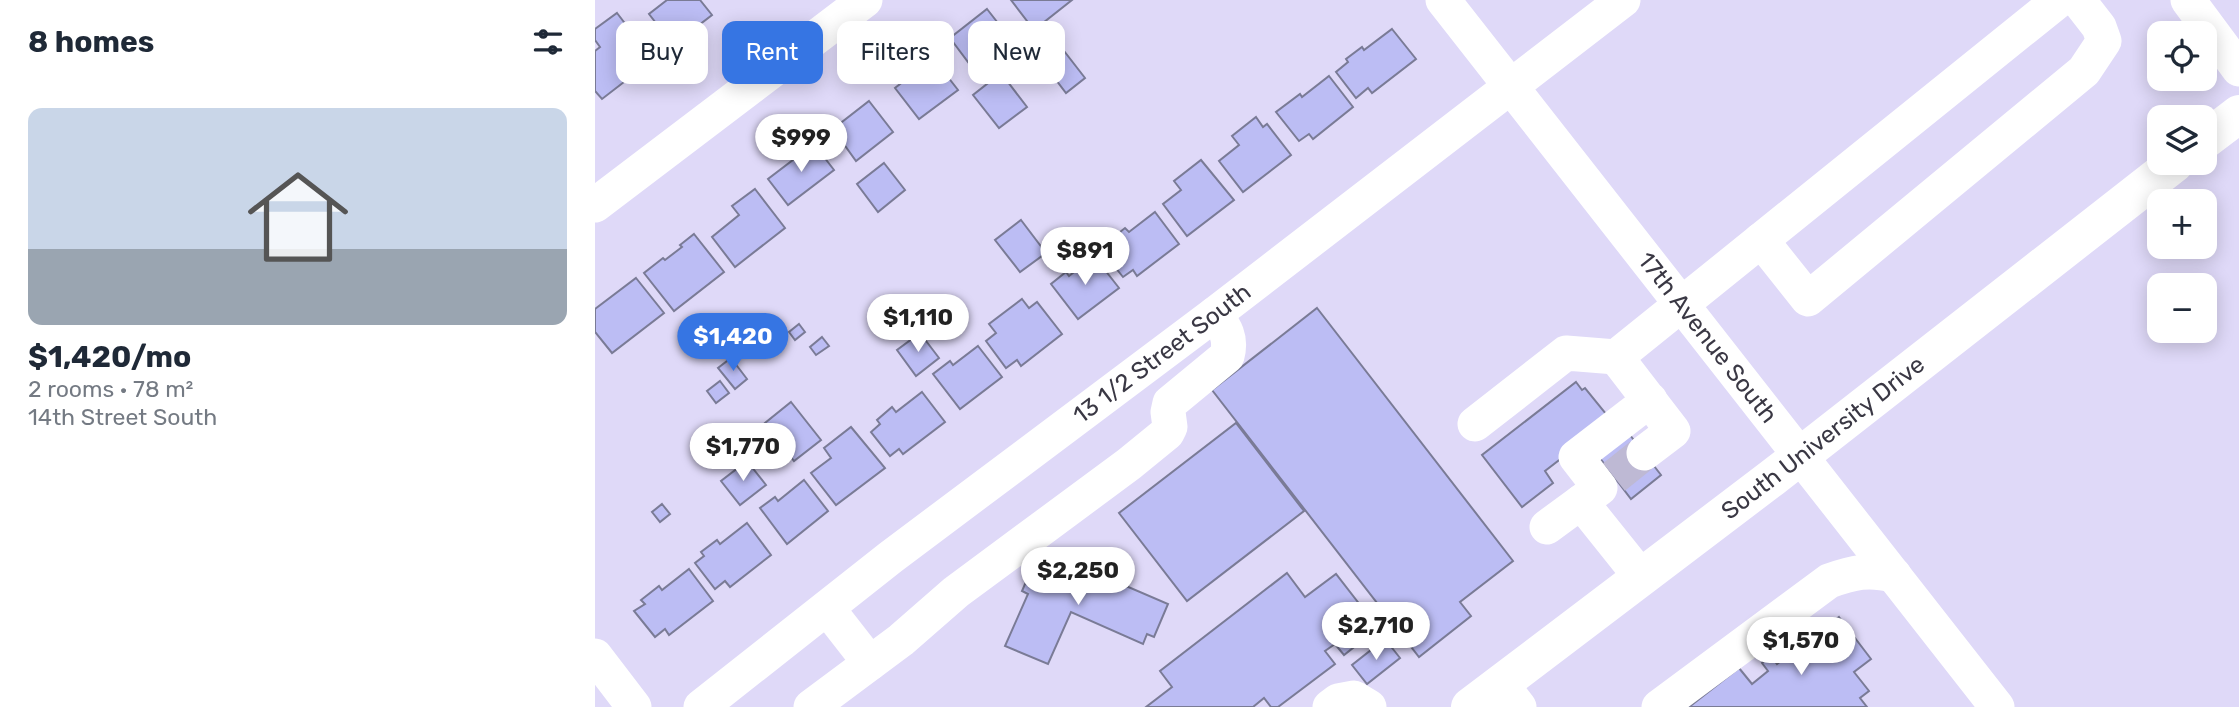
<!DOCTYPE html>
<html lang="en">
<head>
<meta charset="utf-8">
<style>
  body { margin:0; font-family:Rubik,sans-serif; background:#f2f2f3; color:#1f2937; height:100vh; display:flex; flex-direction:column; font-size:26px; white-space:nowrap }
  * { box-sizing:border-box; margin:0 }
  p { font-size:23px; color:#747a83 }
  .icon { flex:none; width:38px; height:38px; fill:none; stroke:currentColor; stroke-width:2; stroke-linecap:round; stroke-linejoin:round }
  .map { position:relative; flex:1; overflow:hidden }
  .sheet { display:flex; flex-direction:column; background:#fff; width:595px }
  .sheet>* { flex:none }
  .hud { position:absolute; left:21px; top:21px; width:665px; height:63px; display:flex; gap:14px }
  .buttons { position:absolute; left:1552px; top:21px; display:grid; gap:14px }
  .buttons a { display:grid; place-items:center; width:70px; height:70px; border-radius:14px; background:#fff; box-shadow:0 4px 18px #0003; font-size:35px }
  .price { position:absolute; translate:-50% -60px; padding:0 16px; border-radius:24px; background:#fff; color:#222; font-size:23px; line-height:46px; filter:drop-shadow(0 2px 4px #0008) }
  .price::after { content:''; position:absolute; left:50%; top:42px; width:21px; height:16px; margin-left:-10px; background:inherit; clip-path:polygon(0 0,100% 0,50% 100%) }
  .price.selected { background:#3675e3; color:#fff }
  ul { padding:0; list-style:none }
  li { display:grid; align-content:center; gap:14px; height:371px; padding:0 28px }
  li span { display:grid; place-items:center; height:217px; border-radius:14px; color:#555 }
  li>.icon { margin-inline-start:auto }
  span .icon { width:126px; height:126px; fill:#fffc; stroke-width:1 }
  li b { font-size:30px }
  h2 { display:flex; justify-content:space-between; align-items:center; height:84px; padding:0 28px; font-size:30px }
  .chip { padding:0 24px; border-radius:14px; background:#fff; box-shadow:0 4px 18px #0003; font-size:24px; line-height:63px }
  .chip.selected { background:#3675e3; color:#fff }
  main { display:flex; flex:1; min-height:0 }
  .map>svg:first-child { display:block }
</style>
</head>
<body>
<main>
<section class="sheet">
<h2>8 homes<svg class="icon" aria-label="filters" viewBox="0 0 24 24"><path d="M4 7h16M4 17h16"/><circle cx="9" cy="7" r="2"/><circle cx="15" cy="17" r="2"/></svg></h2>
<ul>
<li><span style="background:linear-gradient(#c9d6e8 65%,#9aa5b1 0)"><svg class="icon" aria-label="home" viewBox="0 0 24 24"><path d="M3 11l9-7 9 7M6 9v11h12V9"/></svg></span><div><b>$1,420/mo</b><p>2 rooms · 78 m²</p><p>14th Street South</p></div></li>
</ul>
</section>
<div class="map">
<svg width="1644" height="707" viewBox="0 0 1644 707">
  <rect width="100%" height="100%" fill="#dfd9f8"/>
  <g fill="#bcbdf4" stroke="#7a7b96" stroke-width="2">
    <path d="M72,0h33l12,15 -39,30 -24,-31z"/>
    <path d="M416,0h61l-38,30z"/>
    <path d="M392,9l25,32 -38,29 -24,-32z"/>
    <path d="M22,13l10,13 2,-1 26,33 -53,41 -7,-8v-40l5,-4 -5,-7v-11z"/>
    <path d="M452,29l38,49 -19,15 -38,-50z"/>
    <path d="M797,29l24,30 -44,34 -4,-5 -12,10 -20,-26 12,-10 -2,-3 16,-12 2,3z"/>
    <path d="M335,54l28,36 -39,29 -24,-31 14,-11 -3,-4z"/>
    <path d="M406,73l26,34 -28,21 -26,-33z"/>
    <path d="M734,76l24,31 -40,32 -4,-5 -10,7 -23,-29 24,-18 2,3z"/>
    <path d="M274,101l24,31 -37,29 -23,-32z"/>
    <path d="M661,117l7,10 4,-3 24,31 -48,37 -24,-31 20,-16 -7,-9z"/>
    <path d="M219,144l20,26 -46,35 -20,-26z"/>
    <path d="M606,160l33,40 -47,36 -24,-32 18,-14 -7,-9z"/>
    <path d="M289,163l21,27 -27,22 -21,-28z"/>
    <path d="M160,189l30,39 -50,39 -23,-30 27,-22 -7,-9z"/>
    <path d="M560,212l24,32 -42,32 -4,-6 -10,7 -20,-25 10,-7 -3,-5 15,-12 4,4z"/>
    <path d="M426,220l25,33 -26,19 -25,-32z"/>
    <path d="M99,234l30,38 -50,39 -30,-38 19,-15 2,2 17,-13 -2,-2z"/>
    <path d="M499,256l25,32 -41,31 -27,-35 15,-12 3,4z"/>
    <path d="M41,278l28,35 -52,40 -17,-21v-23z"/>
    <path d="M427,299l7,9 8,-6 25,32 -41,32 -4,-6 -11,8 -20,-27 10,-8 -7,-9z"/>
    <path d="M722,308l196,253 -53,41 11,14 -52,41 -207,-267z"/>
    <path d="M204,324l6,8 -10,8 -6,-8z"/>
    <path d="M325,333l19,25 -23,18 -19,-26z"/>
    <path d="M227,337l7,9 -13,9 -6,-8z"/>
    <path d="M383,346l24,31 -42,32 -27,-35 17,-13 3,4z"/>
    <path d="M136,358l16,21 -12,10 -17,-21z"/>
    <path d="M125,381l9,12 -13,10 -9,-12z"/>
    <path d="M981,382l6,8 3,-2 26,32 -66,51 8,12 -31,24 -40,-52z"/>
    <path d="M327,392l23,30 -42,32 -4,-5 -9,7 -19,-24 9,-8 -3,-4 15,-13 4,5z"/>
    <path d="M196,402l30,38 -27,21 -29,-38z"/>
    <path d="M641,423l68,88 -117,90 -68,-88z"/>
    <path d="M1028,426l38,49 -30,24 -38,-50z"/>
    <path d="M256,427l34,41 -49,37 -25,-32 20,-15 -7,-10z"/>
    <path d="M152,461l19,24 -26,20 -19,-24z"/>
    <path d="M209,480l24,31 -41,33 -27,-36 15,-11 3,4z"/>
    <path d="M67,504l8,10 -10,8 -8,-10z"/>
    <path d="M152,523l24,32 -41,32 -5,-6 -10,8 -20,-26 9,-7 -3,-4 16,-12 3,4z"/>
    <path d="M445,549l128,55 -14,33 -7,-3 -4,10 -72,-32 -23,52 -43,-18 23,-52 -6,-3z"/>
    <path d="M94,569l24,32 -44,34 -4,-6 -10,8 -21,-26 11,-7 -4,-4 18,-14 3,4z"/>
    <path d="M692,573l18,24 31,-23 42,54 -34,27 -9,-11 -10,7 10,13 -57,43h-7l-7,-9 -11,9h-107l26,-20 -12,-16z"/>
    <path d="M1244,617l32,42 -17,13 15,19 -9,7 7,9h-178l50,-39 13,16 16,-13 -6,-8 9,-7 6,8z"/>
    <path d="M790,639l15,19 -33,26 -15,-19z"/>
  </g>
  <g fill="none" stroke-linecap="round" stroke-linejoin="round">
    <path stroke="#beb9d4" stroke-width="35" stroke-dasharray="35 18" stroke-linecap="butt" d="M1019,477l30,-24"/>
    <g stroke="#fff" stroke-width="35">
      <path id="s1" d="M848,0l554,707"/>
      <path d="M1593,0l51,69"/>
      <path d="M0,205l270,-205"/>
      <path d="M1166,240l47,59 276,-228 20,-30 -5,-14 -21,-27"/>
      <path d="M880,424l91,-71 50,4"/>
      <path d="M1049,453l29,-22 -57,-74 443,-357"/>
      <path d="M986,502l19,-14 -24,-31 74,-57"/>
      <path d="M952,527l34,-25 60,75"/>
      <path d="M232,608l43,55"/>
      <path d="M0,656l39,51"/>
      <path d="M905,683l19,24"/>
      <path id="s2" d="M106,707l190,-150 324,-243 408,-314"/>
      <path d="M216,707l90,-67 55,-48 173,-128 38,-31 3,-6 -2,-15 2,-9 57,-47c5,-18 -2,-28 -12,-42"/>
      <path d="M735,707l8,-6 16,-3 15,9"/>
      <path d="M1064,707l170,-126c25,-9 39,-12 65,-6"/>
    </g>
    <g stroke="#fff" stroke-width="38">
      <path d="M1610,140l34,-26"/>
      <path id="s3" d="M875,707l302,-229 403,-315"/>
    </g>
  </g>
  <g text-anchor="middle" stroke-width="5" stroke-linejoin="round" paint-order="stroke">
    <g font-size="24" fill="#3a3844" stroke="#dfd9f8">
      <text dy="8" stroke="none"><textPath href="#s1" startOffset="429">17th Avenue South</textPath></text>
      <text dy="8" stroke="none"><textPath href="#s2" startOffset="581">13 1/2 Street South</textPath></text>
      <text dy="8" stroke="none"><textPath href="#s3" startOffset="444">South University Drive</textPath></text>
    </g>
  </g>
</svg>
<div class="buttons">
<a><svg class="icon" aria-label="locate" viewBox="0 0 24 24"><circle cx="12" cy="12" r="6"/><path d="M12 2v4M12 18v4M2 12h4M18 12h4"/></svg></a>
<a><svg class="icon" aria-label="layers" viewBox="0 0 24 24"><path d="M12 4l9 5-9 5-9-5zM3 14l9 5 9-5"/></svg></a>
<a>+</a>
<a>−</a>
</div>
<b class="price" style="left:206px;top:174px">$999</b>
<b class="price" style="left:490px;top:287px">$891</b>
<b class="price" style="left:323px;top:354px">$1,110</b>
<b class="price selected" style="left:138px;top:373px">$1,420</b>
<b class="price" style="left:148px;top:483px">$1,770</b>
<b class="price" style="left:483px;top:607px">$2,250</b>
<b class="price" style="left:781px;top:662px">$2,710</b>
<b class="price" style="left:1206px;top:677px">$1,570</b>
<div class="hud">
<a class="chip">Buy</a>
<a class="chip selected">Rent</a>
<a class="chip">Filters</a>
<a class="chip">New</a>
</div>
</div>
</main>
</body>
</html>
